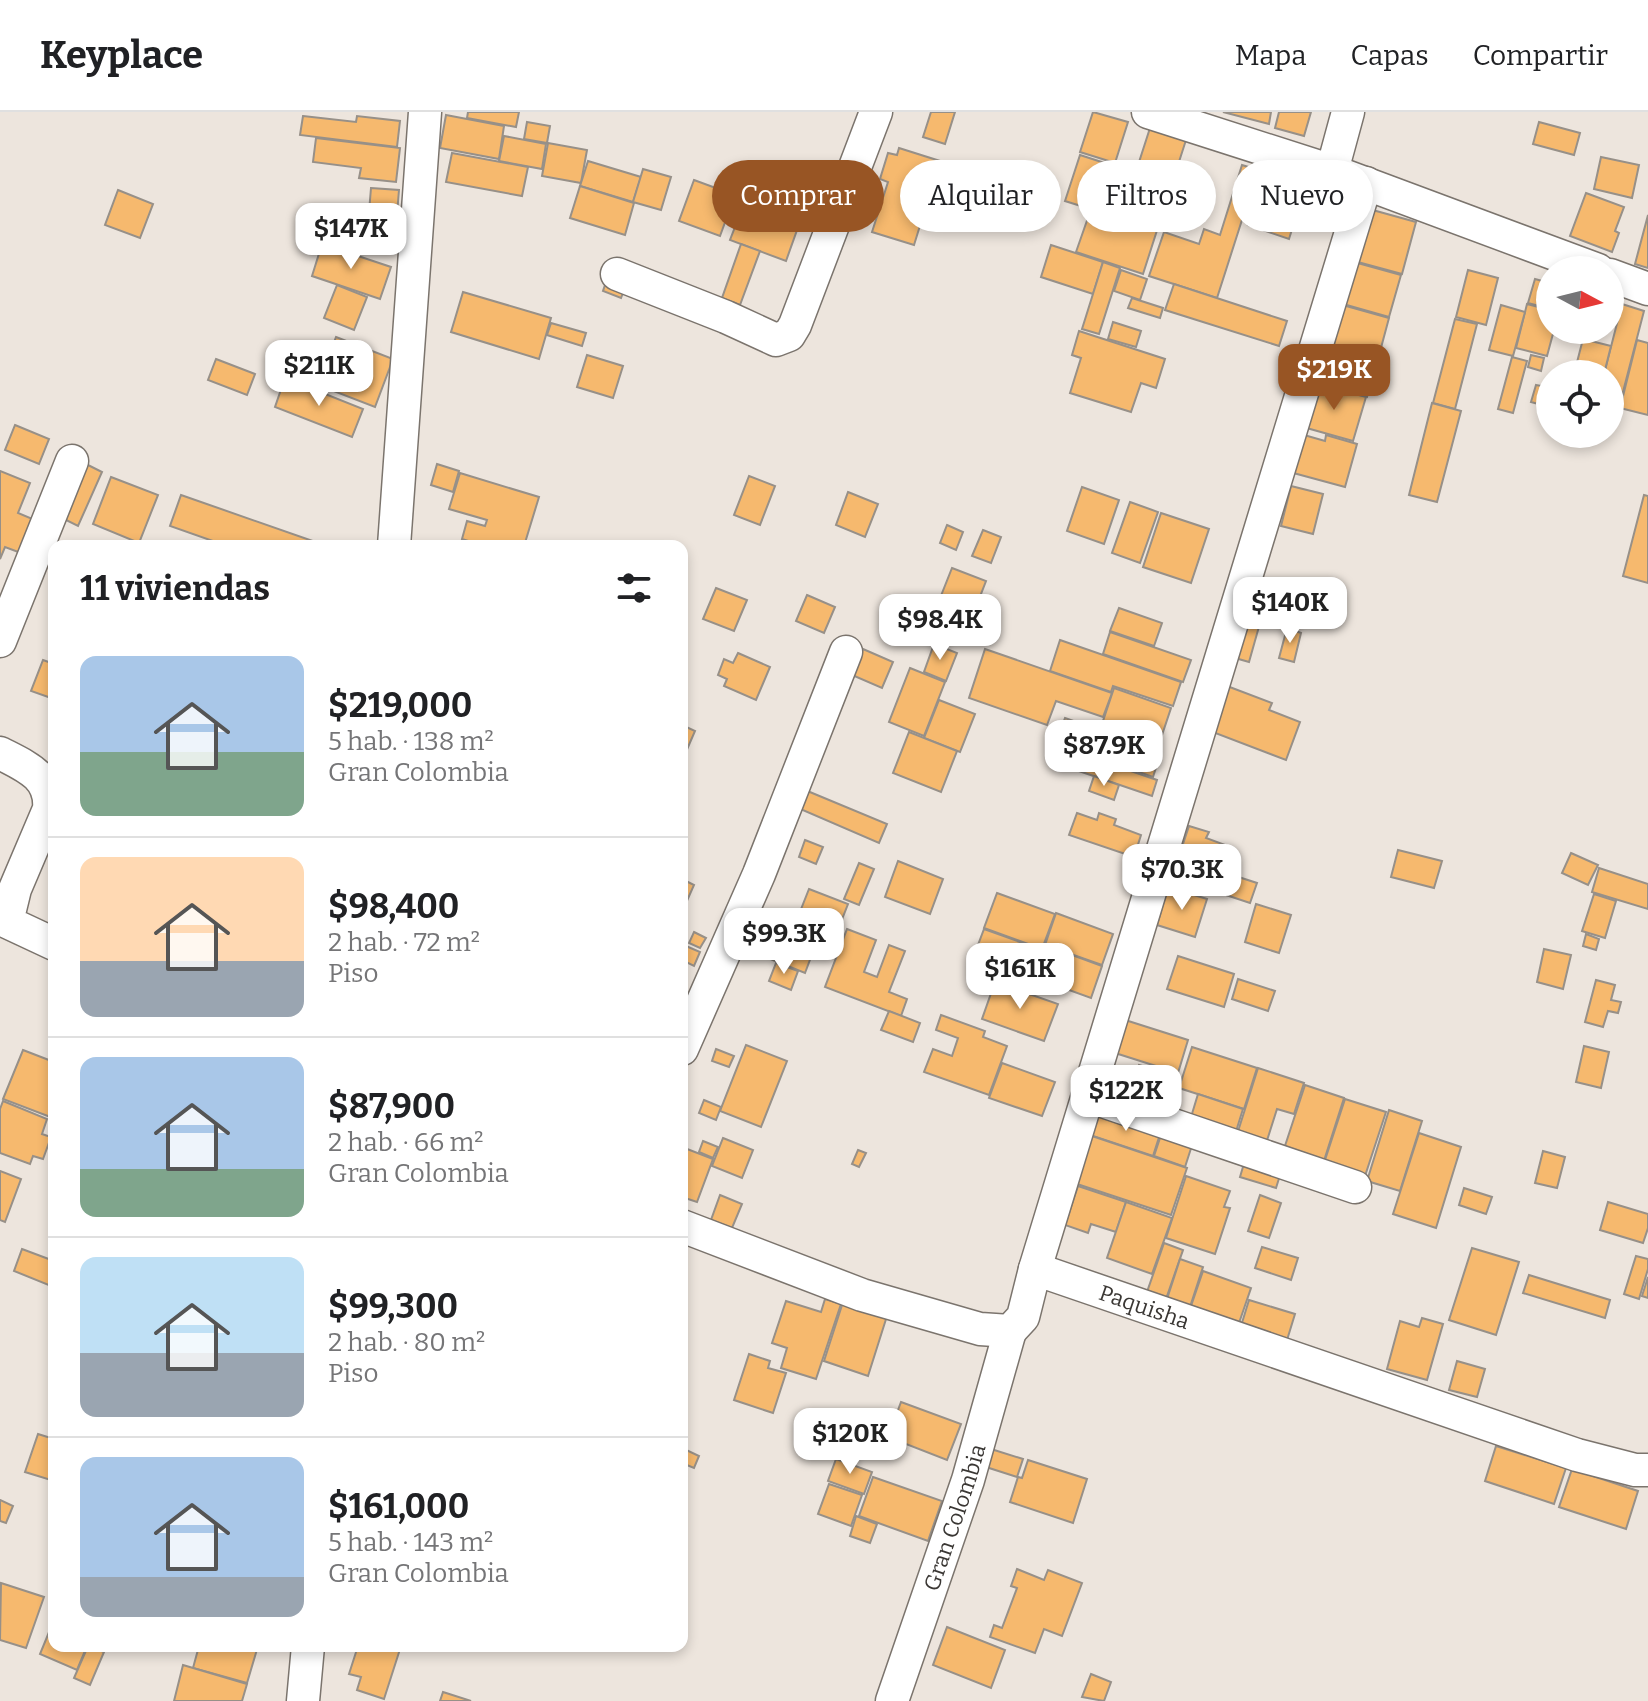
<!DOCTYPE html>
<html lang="es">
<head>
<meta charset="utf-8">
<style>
  body { margin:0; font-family:Bitter,serif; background:#f2f2f2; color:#202124; height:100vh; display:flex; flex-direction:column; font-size:30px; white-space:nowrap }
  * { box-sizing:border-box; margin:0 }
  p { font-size:26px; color:#757577 }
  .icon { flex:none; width:44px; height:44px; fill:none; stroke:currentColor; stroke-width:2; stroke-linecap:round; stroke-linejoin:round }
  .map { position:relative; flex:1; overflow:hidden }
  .details { position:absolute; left:48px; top:428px; width:640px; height:1112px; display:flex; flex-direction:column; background:#fff; border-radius:16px; box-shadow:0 4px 12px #0003 }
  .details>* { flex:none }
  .hud { position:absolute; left:712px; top:48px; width:760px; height:72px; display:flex; gap:16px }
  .needle { width:52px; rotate:97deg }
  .controls { position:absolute; left:1536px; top:144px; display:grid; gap:16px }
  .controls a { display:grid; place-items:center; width:88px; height:88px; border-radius:50%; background:#fff; box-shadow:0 4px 12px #0003; font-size:40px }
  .price { position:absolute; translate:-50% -68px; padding:0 18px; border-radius:16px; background:#fff; color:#222; font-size:26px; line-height:52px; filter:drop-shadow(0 2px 4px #0008) }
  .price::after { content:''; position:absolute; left:50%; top:48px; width:24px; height:18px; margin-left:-12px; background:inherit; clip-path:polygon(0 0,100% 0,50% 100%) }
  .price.selected { background:#985524; color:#fff }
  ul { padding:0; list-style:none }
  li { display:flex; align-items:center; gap:24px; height:200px; padding:0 32px }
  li+li { border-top:2px solid #e0e0e0 }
  li span { display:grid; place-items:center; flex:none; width:224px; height:160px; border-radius:16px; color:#555 }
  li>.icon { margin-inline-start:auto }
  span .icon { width:96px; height:96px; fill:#fffc; stroke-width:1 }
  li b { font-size:34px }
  h2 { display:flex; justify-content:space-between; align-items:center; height:96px; padding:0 32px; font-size:34px }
  .tag { padding:0 28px; border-radius:36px; background:#fff; box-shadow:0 4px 12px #0003; font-size:28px; line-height:72px }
  .tag.selected { background:#985524; color:#fff }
  header { display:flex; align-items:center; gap:48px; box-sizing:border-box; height:112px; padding:0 40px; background:#fff; border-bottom:2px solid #e0e0e0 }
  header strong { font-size:38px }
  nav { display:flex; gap:44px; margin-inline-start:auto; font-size:28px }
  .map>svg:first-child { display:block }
</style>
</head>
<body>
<header>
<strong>Keyplace</strong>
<nav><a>Mapa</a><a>Capas</a><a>Compartir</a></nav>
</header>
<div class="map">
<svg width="1648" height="1589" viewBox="0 0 1648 1589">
  <rect width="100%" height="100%" fill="#ede5dd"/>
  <g fill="#f6b96e" stroke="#979088" stroke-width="2">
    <path d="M468,0h51l-3,15 -49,-9z"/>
    <path d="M931,0h24l-10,32 -22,-7z"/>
    <path d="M1093,0l35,10 -13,41 -35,-11z"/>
    <path d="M1223,0h48l-2,12z"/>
    <path d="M1279,0h32l-7,24 -29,-8z"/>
    <path d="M446,3l58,11 -5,33 -59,-11z"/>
    <path d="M303,4l53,6 1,-6 43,5 -3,26 -97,-12z"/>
    <path d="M527,10l23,4 -3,17 -23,-4z"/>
    <path d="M1539,10l41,11 -6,22 -41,-11z"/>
    <path d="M1150,16l36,12 -43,134 -67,-22 14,-40 30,9z"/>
    <path d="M504,24l42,8 -4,25 -43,-8z"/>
    <path d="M316,26l84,10 -4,34 -37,-4 2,-10 -48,-6z"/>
    <path d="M548,31l39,7 -6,33 -39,-7z"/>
    <path d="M899,36l41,13 -26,84 -42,-13 16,-50 -8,-3 8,-26 9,2z"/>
    <path d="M452,41l76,14 -6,29 -76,-14z"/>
    <path d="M1080,43l34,11 -14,46 -35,-11z"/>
    <path d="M1601,45l38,8 -7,33 -38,-9z"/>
    <path d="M588,49l53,16 -8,25 -53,-16z"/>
    <path d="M1242,53l16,5 -41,128 -68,-22 15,-44 35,12 5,-15 16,6z"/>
    <path d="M643,57l28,8 -10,33 -28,-8z"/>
    <path d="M694,68l41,15 -15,41 -41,-15z"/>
    <path d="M580,74l54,17 -9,32 -55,-17z"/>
    <path d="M371,76l28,2 -4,48 -28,-2z"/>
    <path d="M118,78l35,14 -13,34 -35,-13z"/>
    <path d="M1586,81l38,14 -9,24 4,2 -7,19 -42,-16z"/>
    <path d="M747,84l55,20 -16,45 -56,-21z"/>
    <path d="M1254,94l41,14 -6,19 -41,-14z"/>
    <path d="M1369,97l47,13 -14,52 -48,-13z"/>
    <path d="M1648,103v53l-13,-4z"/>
    <path d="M322,132l69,23 -11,32 -68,-23z"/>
    <path d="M741,132l19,7 -20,54 -18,-7z"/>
    <path d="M1051,133l52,17 -10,32 -52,-17z"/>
    <path d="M1103,150l17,6 -21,66 -17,-5z"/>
    <path d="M1354,150l47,13 -12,42 -46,-13z"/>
    <path d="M1121,158l26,9 -7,21 -26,-9z"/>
    <path d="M1468,158l30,8 -12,47 -30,-8z"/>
    <path d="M609,161l19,7 -7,18 -18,-7z"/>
    <path d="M1535,167l15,4v26l-22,-6z"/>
    <path d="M1174,172l113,37 -8,25 -114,-36z"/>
    <path d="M337,173l30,12 -13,33 -30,-12z"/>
    <path d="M463,180l88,26 -12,41 -88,-27z"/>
    <path d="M1132,186l31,10 -3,10 -32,-10z"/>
    <path d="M1339,192l50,14 -11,41 -50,-13z"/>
    <path d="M1527,192l23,6v20h4l-7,26 -31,-8z"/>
    <path d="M1622,192l22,7 -26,100 -8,-2v-35h-6z"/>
    <path d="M1501,193l24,7 -12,44 -24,-6z"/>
    <path d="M1455,207l22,5 -22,85 -22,-6z"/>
    <path d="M1113,210l28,9 -5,16 -28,-8z"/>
    <path d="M551,211l35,10 -4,13 -35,-11z"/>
    <path d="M1079,219l86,28 -9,29 -15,-5 -10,29 -61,-19 11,-35 -9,-3z"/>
    <path d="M336,225l57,22 -18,48 -57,-22z"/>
    <path d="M1583,227l28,7 -7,28h-30z"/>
    <path d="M1637,228l11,3v72l-28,-7z"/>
    <path d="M1325,233l52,15 -10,37 -52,-15z"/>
    <path d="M587,243l36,11 -10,32 -36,-11z"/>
    <path d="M1531,243l13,3 -3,13 -13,-4z"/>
    <path d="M1512,245l15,4 -14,52 -15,-4z"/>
    <path d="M216,247l39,15 -8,21 -39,-15z"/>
    <path d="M285,266l78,31 -11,28 -77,-30z"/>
    <path d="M1315,271l51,14 -13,44 -50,-14z"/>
    <path d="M1536,273l11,2 -5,18 -11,-3z"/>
    <path d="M1432,291l29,8 -24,91 -28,-7z"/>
    <path d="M15,313l34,14 -10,25 -34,-14z"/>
    <path d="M1297,321l28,8 1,-6 31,9 -12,43 -59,-16z"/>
    <path d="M86,352l16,8 -24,54 -16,-8z"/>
    <path d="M437,352l22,7 -6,21 -22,-7z"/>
    <path d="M0,359l30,12 -12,30 24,10 -13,33 -24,-9 -5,12z"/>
    <path d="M460,361l79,24 -15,49h-40l-22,-7 5,-18 18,5 2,-6 -38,-11z"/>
    <path d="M749,364l26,10 -15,39 -26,-10z"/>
    <path d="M111,365l47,18 -19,48 -46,-19z"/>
    <path d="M1291,374l32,8 -10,40 -32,-8z"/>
    <path d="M1082,375l37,13 -15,44 -37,-13z"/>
    <path d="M848,380l30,12 -13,33 -29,-12z"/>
    <path d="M181,383l146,51h-100l-57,-20z"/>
    <path d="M1644,383l4,1v87l-25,-7z"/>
    <path d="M1130,390l28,10 -18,51 -28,-10z"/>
    <path d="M1161,401l48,16 -18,54 -48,-16z"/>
    <path d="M947,413l16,7 -7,18 -16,-7z"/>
    <path d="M983,418l18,7 -10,26 -19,-7z"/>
    <path d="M952,456l34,13 -19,49 -34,-14z"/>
    <path d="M716,476l31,12 -13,31 -31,-12z"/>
    <path d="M807,483l28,12 -11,26 -28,-12z"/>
    <path d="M1119,496l43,15 -8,23 -44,-15z"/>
    <path d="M1245,507l15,4 -11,39 -14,-4z"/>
    <path d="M1287,516l14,5 -7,29 -15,-4z"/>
    <path d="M1110,520l81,28 -8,22 -80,-28z"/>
    <path d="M1060,528l121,42 -8,24 -60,-20 -2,6 -61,-21z"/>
    <path d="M934,532l23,9 -11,28 -22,-9z"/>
    <path d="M863,537l30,13 -11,26 -30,-13z"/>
    <path d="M985,537l127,44 -9,24 -47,-16 -9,24 -78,-27z"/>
    <path d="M738,541l32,14 -14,33 -32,-14 3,-7 -9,-4 6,-16 9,4z"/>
    <path d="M43,548l11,4v35l-23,-8z"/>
    <path d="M910,556l35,14 -21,54 -35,-14z"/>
    <path d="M1227,574l45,17 -3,7 31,12 -14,38 -76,-29z"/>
    <path d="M1114,576l57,20 -13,39 -57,-20z"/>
    <path d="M939,588l36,14 -15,38 -36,-14z"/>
    <path d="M1065,606l96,34 -8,25 -97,-34z"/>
    <path d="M682,613l13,6 -13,30z"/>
    <path d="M909,620l48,19 -16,41 -48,-19z"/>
    <path d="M1084,643l73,25 -5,16 -73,-25z"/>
    <path d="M1094,664l25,9 -5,15 -25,-9z"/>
    <path d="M805,678l82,34 -8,19 -81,-35z"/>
    <path d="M1077,701l20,7 2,-7 17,6 -2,6 27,10 -7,22 -65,-22z"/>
    <path d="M1189,714l20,6 -3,6 22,8 -14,42 -41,-14z"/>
    <path d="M805,728l18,7 -7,17 -17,-7z"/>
    <path d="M1398,738l44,11 -8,27 -43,-11z"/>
    <path d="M1571,741l27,12 -10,20 -26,-12z"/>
    <path d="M898,749l45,18 -13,35 -45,-17z"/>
    <path d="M859,751l15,6 -15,36 -15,-6z"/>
    <path d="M1599,756l49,16v25l-56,-17z"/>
    <path d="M1220,759l37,12 -7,20 -36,-12z"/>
    <path d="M682,767l12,6 -12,27z"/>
    <path d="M1168,775l39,12 -12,38 -38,-12z"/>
    <path d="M809,777l39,15 -13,33 -39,-15z"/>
    <path d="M997,781l58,21 -13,35 -58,-21z"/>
    <path d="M1594,782l22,7 -11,37 -23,-7z"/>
    <path d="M1256,792l35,11 -12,38 -34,-11z"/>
    <path d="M1056,801l57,21 -11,31 -57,-20z"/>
    <path d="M753,804l39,16 -2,7 24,10 -9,24 -42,-17 2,-6 -22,-9z"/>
    <path d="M847,817l29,11 -12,32 13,5 12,-32 16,6 -16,41 18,7 -6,17 -76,-29z"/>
    <path d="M984,817l58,21 -11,32 -59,-21z"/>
    <path d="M694,820l12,6 -6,10 -11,-5z"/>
    <path d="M1586,822l13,5 -3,11 -13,-4z"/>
    <path d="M1045,833l57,21 -11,32 -58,-21z"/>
    <path d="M686,834l14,6 -6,14 -12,-6z"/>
    <path d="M1544,837l27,6 -8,34 -26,-7z"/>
    <path d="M1178,844l56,18 -10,33 -57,-18z"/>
    <path d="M776,851l22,8 -7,19 -22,-9z"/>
    <path d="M1238,867l37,12 -7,20 -36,-12z"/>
    <path d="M1596,868l19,5 -4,15 10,2 -3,11 -10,-2 -5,16 -18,-5z"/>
    <path d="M995,870l63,22 -14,37 -62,-22z"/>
    <path d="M889,899l31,12 -7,19 -32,-12z"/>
    <path d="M941,903l44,16 -2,6 24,9 -18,49 -65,-23 9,-23 19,7 6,-18 -22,-8z"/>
    <path d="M1122,907l66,21 -10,33 -66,-21z"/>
    <path d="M746,933l41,16 -26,66 -41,-16z"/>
    <path d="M1584,934l25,6 -8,36 -25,-6z"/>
    <path d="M1192,935l65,21 -13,41 -65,-21z"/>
    <path d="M716,937l18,7 -5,11 -17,-6z"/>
    <path d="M23,938l31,12 -1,56 -50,-19z"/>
    <path d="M1002,951l53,19 -13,34 -53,-18z"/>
    <path d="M1139,953l22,7 -8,24 -21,-7z"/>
    <path d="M1258,956l46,15 -10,31 -17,-5 -14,44 -29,-9z"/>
    <path d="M1305,973l39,13 -22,69 -40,-12z"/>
    <path d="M1198,982l45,15 -10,32 -45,-14z"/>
    <path d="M1345,987l41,13 -21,64 -41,-13z"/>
    <path d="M704,988l17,7 -5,13 -17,-7z"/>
    <path d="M3,989l44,18 -5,15 9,3 -8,22 -10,-3 -3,8 -30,-11v-44z"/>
    <path d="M1389,998l33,11 -22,70 -33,-10z"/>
    <path d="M1098,999l63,20 -8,25 -63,-21z"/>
    <path d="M1164,1014l31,10 -10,31 -31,-11z"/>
    <path d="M1419,1021l42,14 -25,81 -43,-14z"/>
    <path d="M1092,1024l95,32 -16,47 -94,-31z"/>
    <path d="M723,1026l30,12 -11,28 -30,-12z"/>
    <path d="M703,1029l15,6 -5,11 -14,-6z"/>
    <path d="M682,1035l31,12 -16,43 -15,-5z"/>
    <path d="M858,1038l8,3 -7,14 -7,-3z"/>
    <path d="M1543,1039l22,6 -8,31 -22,-5z"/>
    <path d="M1245,1048l36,12 -5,16 -36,-11z"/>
    <path d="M0,1059l21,8 -16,43 -5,-2z"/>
    <path d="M1186,1064l44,15 -6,16 6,1 -15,46 -49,-16z"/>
    <path d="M1078,1074l48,16 -10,30 -25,-8 -3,9 -23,-8z"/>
    <path d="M1464,1076l28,9 -6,17 -27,-9z"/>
    <path d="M720,1083l22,9 -10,24 -21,-8z"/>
    <path d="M1260,1083l21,8 -12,35 -21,-7z"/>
    <path d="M1126,1090l46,16 -20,56 -45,-16z"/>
    <path d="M1608,1090l40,12v14l-5,15 -43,-13z"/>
    <path d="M1164,1131l19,7 -17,49 -19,-7z"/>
    <path d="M1262,1135l36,11 -7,22 -36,-12z"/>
    <path d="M1472,1136l47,14 -23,73 -47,-15z"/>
    <path d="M22,1137l32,12v16l-3,9 -37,-15z"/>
    <path d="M1636,1144l12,3v10l-9,30 -15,-5z"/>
    <path d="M1180,1147l23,8 -13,40 -23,-8z"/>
    <path d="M1203,1159l48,17 -12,35 -48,-17z"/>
    <path d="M1529,1163l81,25 -5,18 -82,-25z"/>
    <path d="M1648,1165v21l-6,-2z"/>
    <path d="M825,1187l16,5 -25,75 -35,-11 6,-20 -15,-5 14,-42 35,11z"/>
    <path d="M1249,1188l46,14 -8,26 -46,-14z"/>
    <path d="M843,1190l44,14 -19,60 -44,-15z"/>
    <path d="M1422,1206l21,6 -16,56 -40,-11 13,-48 19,6z"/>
    <path d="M749,1242l21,7 -2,7 18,5 -13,40 -39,-13z"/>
    <path d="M1457,1249l28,8 -8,28 -28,-7z"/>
    <path d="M901,1290l60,22 -14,36 -59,-23z"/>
    <path d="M38,1322l16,5v42l-29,-9z"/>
    <path d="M1496,1334l70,22 -12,36 -69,-23z"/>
    <path d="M682,1336l17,8 -5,12 -12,-5z"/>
    <path d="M991,1337l32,10 -6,18 -31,-10z"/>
    <path d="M836,1347l36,13 -8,22 -36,-13z"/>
    <path d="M1028,1348l59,19 -14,44 -63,-21 8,-25 4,1z"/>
    <path d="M1572,1357l66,22 -12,38 -67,-22z"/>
    <path d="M873,1365l69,24 -14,40 -69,-25z"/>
    <path d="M829,1372l33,11 -11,31 -33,-12z"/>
    <path d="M0,1388l13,6 -7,17 -6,-2z"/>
    <path d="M856,1404l21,8 -7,19 -20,-7z"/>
    <path d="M1017,1457l27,11 4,-10 34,13 -20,53 -18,-7 -9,24 -45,-16 4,-12 8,3 15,-40 -6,-2z"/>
    <path d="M1,1471l43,14 -18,51 -26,-8z"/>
    <path d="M54,1508v26h33l-10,24 -37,-16z"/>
    <path d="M947,1515l58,23 -14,38 -58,-23z"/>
    <path d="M88,1534l16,6 -14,33 -16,-7z"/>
    <path d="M199,1534h59l-11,37 -54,-15z"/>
    <path d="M358,1534h43l-17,53 -27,-9 4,-13 -12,-3z"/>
    <path d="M183,1553l64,19 -5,17h-68z"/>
    <path d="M1091,1562l20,8 -7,19 -22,-4z"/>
    <path d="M443,1580l28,9h-31z"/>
  </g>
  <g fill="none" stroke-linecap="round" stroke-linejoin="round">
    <defs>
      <g id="minor">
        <path d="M1148,0l184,59 266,99"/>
        <path d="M1332,59l16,-59"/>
        <path d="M617,162l109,43 50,23 13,-5 6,-10 81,-213"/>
        <path d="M1610,163l38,14"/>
        <path d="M394,434l31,-434"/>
        <path d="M0,529l72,-180"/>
        <path d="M0,641c25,13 52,23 49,56l-34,80 -8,33 47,22"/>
        <path d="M682,937l77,-175 87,-222"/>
        <path d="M1088,984l267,91"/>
        <path id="s1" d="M682,1114l180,69 118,34 30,2 13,-14 12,-48 542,186 58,15h13"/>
        <path d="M1035,1157l331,-1086"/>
        <path d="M303,1589l5,-55"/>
        <path id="s2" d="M892,1589l76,-221 42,-149"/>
      </g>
    </defs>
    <use href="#minor" stroke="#7b746d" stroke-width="35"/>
    <use href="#minor" stroke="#fff" stroke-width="32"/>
  </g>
  <g text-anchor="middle" stroke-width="6" stroke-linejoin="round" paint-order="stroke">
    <g font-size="22" fill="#3a3734" stroke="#faf3ea">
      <text dy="8" stroke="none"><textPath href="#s1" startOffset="530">Paquisha</textPath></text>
      <text dy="8" stroke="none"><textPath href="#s2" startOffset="194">Gran Colombia</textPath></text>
    </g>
  </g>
</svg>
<div class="controls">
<a><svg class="needle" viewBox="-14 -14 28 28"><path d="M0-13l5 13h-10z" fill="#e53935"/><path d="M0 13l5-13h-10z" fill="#757577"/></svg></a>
<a><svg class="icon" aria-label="locate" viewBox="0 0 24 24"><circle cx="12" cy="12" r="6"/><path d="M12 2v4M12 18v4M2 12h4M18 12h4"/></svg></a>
</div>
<b class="price" style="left:351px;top:159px">$147K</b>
<b class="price" style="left:319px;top:296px">$211K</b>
<b class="price selected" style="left:1334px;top:300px">$219K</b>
<b class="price" style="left:1290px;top:533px">$140K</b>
<b class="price" style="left:940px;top:550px">$98.4K</b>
<b class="price" style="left:1104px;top:676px">$87.9K</b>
<b class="price" style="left:1182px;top:800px">$70.3K</b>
<b class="price" style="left:784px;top:864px">$99.3K</b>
<b class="price" style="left:1020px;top:899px">$161K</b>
<b class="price" style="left:1126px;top:1021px">$122K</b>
<b class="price" style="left:850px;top:1364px">$120K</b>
<div class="hud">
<a class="tag selected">Comprar</a>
<a class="tag">Alquilar</a>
<a class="tag">Filtros</a>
<a class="tag">Nuevo</a>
</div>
<section class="details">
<h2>11 viviendas<svg class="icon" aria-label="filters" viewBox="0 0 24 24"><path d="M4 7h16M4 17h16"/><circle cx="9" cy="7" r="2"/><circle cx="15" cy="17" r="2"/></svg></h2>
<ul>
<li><span style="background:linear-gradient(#a9c7e8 60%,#7fa58c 0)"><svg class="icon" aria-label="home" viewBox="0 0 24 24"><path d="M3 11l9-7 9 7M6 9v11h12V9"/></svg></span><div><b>$219,000</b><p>5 hab. · 138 m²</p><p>Gran Colombia</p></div></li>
<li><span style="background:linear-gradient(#ffd9b3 65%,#9aa5b1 0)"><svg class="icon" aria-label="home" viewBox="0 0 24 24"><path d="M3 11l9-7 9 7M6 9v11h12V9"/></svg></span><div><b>$98,400</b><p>2 hab. · 72 m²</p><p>Piso</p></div></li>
<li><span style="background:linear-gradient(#a9c7e8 70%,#7fa58c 0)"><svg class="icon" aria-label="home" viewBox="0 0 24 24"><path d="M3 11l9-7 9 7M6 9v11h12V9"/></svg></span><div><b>$87,900</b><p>2 hab. · 66 m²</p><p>Gran Colombia</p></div></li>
<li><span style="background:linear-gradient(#bfe0f5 60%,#9aa5b1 0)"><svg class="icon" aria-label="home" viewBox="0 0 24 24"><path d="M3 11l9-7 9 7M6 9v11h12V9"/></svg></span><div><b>$99,300</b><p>2 hab. · 80 m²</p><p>Piso</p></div></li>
<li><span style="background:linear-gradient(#a9c7e8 75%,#9aa5b1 0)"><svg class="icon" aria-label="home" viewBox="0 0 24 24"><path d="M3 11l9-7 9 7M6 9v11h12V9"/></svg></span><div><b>$161,000</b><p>5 hab. · 143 m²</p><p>Gran Colombia</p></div></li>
</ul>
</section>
</div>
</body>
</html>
